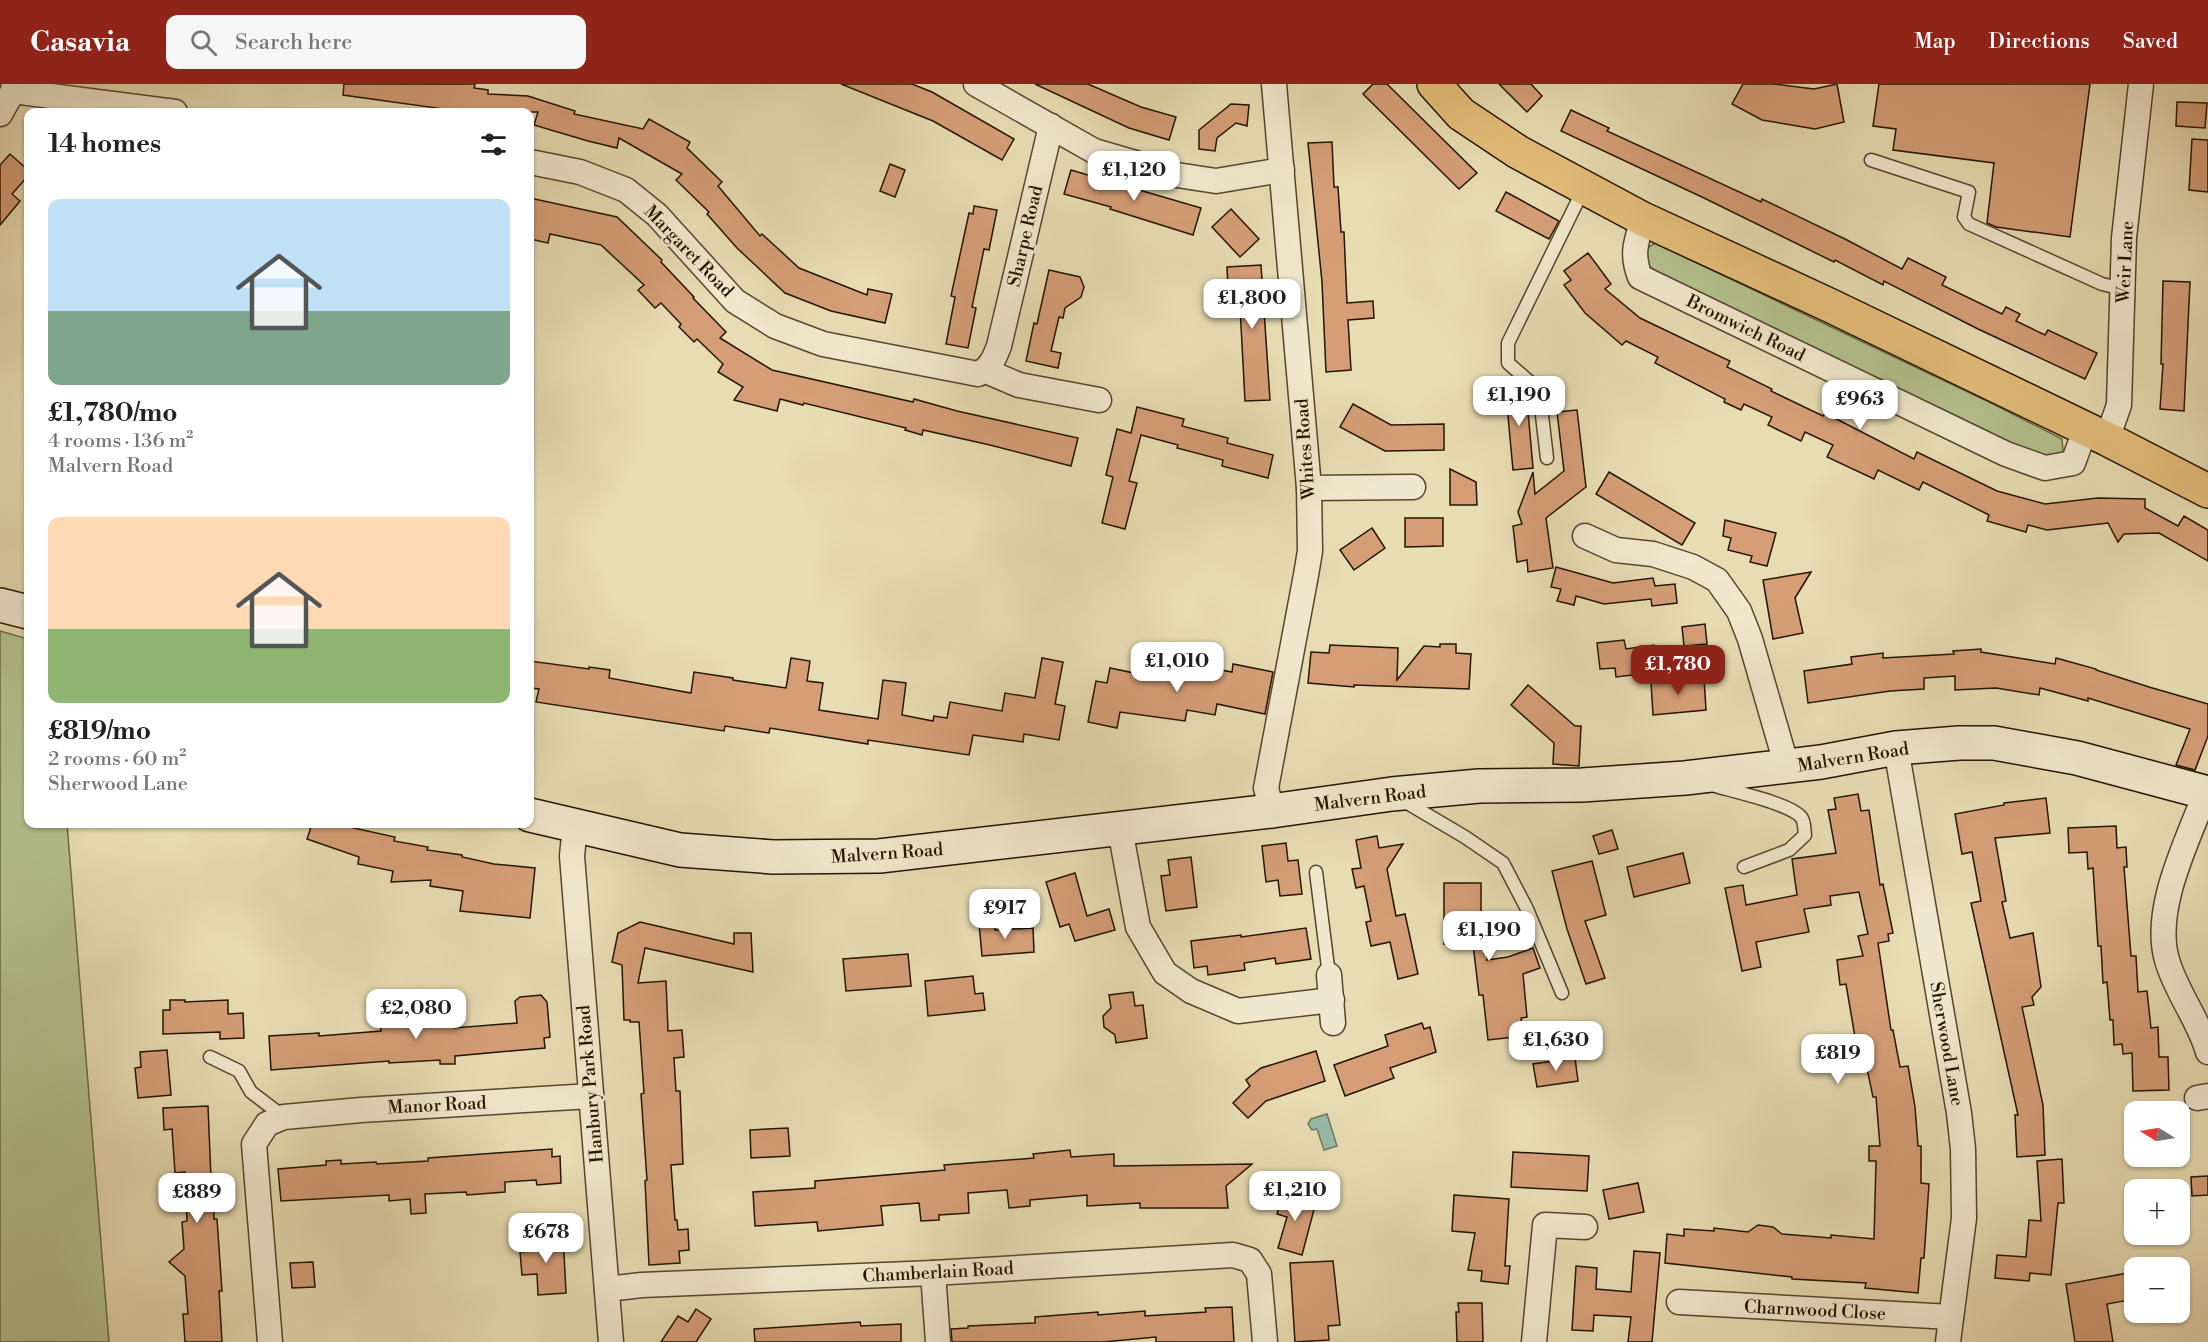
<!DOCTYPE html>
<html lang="en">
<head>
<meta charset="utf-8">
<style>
  body { margin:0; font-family:"Libre Bodoni",serif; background:#f6f6f6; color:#222; height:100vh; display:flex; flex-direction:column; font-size:22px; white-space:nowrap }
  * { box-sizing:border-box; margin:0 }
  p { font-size:20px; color:#767676 }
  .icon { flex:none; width:33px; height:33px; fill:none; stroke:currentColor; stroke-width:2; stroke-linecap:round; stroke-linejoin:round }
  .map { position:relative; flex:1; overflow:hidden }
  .side { position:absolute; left:24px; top:24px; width:510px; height:720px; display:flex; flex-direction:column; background:#fff; border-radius:12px; box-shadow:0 2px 4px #0004 }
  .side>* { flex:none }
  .needle { width:39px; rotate:281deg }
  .buttons { position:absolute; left:2124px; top:1017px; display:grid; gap:12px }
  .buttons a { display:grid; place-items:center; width:66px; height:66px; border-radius:12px; background:#fff; box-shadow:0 2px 4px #0004; font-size:30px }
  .price { position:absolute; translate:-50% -51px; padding:0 14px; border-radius:12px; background:#fff; color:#222; font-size:20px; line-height:39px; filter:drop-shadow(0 2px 3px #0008) }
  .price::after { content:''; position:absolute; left:50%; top:36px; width:18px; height:14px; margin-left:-9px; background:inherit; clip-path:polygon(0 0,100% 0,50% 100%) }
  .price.selected { background:#8f2418; color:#fff }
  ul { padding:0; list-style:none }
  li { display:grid; align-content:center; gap:12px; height:318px; padding:0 24px }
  li span { display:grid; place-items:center; height:186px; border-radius:12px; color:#555 }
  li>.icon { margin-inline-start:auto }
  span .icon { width:108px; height:108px; fill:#fffc; stroke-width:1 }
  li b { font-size:26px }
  h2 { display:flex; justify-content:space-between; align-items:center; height:72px; padding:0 24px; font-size:26px }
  header { display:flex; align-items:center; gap:36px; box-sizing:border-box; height:84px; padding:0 30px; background:#8f2418; color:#fff }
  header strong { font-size:28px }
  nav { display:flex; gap:33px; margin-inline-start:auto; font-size:21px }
  .search { width:420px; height:54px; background:#f6f6f6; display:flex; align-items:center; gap:15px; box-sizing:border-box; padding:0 21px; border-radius:12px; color:#767676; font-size:22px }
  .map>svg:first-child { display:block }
</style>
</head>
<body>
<header>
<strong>Casavia</strong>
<div class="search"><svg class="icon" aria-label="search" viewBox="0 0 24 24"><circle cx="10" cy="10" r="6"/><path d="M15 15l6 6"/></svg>Search here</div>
<nav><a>Map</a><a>Directions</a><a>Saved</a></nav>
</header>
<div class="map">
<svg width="2208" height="1258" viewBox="0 0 2208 1258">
  <rect width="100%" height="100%" fill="#e8dcb3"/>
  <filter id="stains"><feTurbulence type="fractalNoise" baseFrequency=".00333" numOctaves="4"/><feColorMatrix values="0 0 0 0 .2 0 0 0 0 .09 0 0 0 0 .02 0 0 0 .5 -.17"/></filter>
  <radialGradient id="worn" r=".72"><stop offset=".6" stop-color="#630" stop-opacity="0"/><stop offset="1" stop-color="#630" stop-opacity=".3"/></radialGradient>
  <g fill="#b4c18e" stroke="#6c6a47" stroke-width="1.5">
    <path d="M1655,159l338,161 69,35 1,12 -7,7 -14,-1 -187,-86 -191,-93 -18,-15 1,-15z"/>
    <path d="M0,547l28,8v185h39l42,518h-109z"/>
  </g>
  <path fill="#98bca8" stroke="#6a7965" stroke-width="1.5" d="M1327,1030l10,32 -13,4 -7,-21 -5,1 -4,-6 3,-5z"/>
  <g fill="#d59e77" stroke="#241400" stroke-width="1.5">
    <path d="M344,0h131l-1,4 14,2v4l40,2 47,15 -1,3 69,15 6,-10 41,23 -3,6 35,34 -4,4 42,50 2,-2 37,34 68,27 1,-6 24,5 -7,29 -54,-12 -46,-18 -48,-45 -30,-34 2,-2 -33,-32 6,-6 -63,-36 -2,10 -29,-7 -54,-16 4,-13h-95l1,-3 -101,-14z"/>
    <path d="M841,0h71l20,8 82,47 -12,21 -69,-39z"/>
    <path d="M1035,0h53l53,23 35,10 -7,23 -40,-12z"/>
    <path d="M1373,0h14l90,89 -18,16 -96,-95z"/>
    <path d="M1499,0h32l11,12 -15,16z"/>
    <path d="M1743,0h31l40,5 23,-5 7,38 -29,7 -53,-9 -30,-16z"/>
    <path d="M1879,0h211l-20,153 -74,-10 -9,-4 7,-60 -101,-13 3,-21 -23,-3z"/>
    <path d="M2177,18l30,1 -2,25 -29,-2z"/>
    <path d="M1231,20l18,1 -2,21 -11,-3 -19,15 -2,13 -16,-2v-19z"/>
    <path d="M1571,26l38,18 -2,3 154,71 1,-3 83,40 57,30 6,-11 38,19 -4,8 60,29 4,-7 14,7 -4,7 29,14 3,-5 49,23 -12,26 -107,-50 -94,-48 -1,4 -48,-25 -1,2 -130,-64 -143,-67z"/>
    <path d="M2192,55l16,1v52l-19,-2z"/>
    <path d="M1332,58l2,45h4l3,45h3l3,71 26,-2 1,17 -26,2 3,50 -25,2 -4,-90 -14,-139z"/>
    <path d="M10,70l18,16v6l-16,18 8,7 -20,24v-60z"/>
    <path d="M890,80l15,6 -10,27 -15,-6z"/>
    <path d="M1071,86l130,38 -8,27 -83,-26 1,-2 -47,-13z"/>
    <path d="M1506,108l53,29 -10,18 -53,-28z"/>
    <path d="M530,114l87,19 45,43 -1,2 33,35 -1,1 33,34 -6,6 52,32 141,32 1,-3 43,12 121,27 -7,28 -81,-21 -67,-15 -1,5 -17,-5 1,-2 -102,-25 -1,2 -23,-6 -3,12 -43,-11 9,-13 -25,-15 5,-8 -26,-25 -3,3 -15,-15 2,-3 -20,-21 -6,5 -17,-18 6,-5 -43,-40 -51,-11 -2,9 -18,-4z"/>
    <path d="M974,122l23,4 -8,40 -5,-1 -12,58 4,1 -8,40 -22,-4 9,-47 -4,-1 18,-83 4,1z"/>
    <path d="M1231,125l28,30 -19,18 -28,-30z"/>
    <path d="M1588,169l23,31 -6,5 35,29 90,43 -3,6 45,22 -1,2 52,25 2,-3 89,46 3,-7 80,39 48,13 53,-6 47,1v9l33,18 6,-10 24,14v31l-49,-28 -35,1 -6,8 -10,-19 -61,7 -19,-5 -2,7 -39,-11 2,-6 -66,-33 -4,8 -41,-20 -4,9 -47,-22 6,-12 -28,-13 -4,9 -33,-16 4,-8 -28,-13 -3,6 -17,-8 1,-3 -70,-36 3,-6 -32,-16 -4,4 -37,-32 -21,-28 7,-5 -7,-9z"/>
    <path d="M1261,181l9,135 -25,1 -5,-94h-3l-1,-18h-8l-1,-22z"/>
    <path d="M1049,186l31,7 4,10 -3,10 -16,11 -2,10 -4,-1 -8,34 10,2 -3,15 -32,-7 8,-38 3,1z"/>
    <path d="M2163,197l27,1 -6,129 -24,-2 3,-45h-2z"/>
    <path d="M1518,299l8,6 7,79 -20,2 -8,-86z"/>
    <path d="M1353,320l38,21 53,-1v26l-59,1 -45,-24z"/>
    <path d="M1137,323l47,12 -2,7 46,12 -1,5 46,12 -5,23 -46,-12 1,-6 -46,-12 1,-3 -37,-10 -12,46 8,2 -12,46 -23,-6 11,-46 -7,-2 11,-46 14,4z"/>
    <path d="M1577,326l9,77 -40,31 7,50 -25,4 -1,-12 -10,2 -4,-36 9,-2 -4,-12 15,-40 2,22 29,-23 -7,-59z"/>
    <path d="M1450,385l26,13 1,23h-27z"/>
    <path d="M1609,388l86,51 -13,22 -86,-51z"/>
    <path d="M1405,434h38v28l-38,1z"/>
    <path d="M1725,436l51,13 -9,33 -17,-4 2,-6 -24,-6 3,-12 -8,-2z"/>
    <path d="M1372,444l13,20 -31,22 -14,-20z"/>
    <path d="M1556,483l57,16 40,-5 2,8 20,-2 2,19 -25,3 -1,-7 -47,5 -28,-8 -2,9 -17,-4 4,-12 -10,-2z"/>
    <path d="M1811,488l-16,26 8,35 -30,6 -10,-59z"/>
    <path d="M1705,540l2,20 -23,2 -2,-19z"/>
    <path d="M1624,556l2,9 28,-4 4,27 -42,5 -1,-9 -15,1 -3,-26z"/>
    <path d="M1440,560h16v9l15,1 -2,35 -115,-4v2l-46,-4 3,-31 18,1 1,-8 68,3 -1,32 27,-34 16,1z"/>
    <path d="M1981,565v3l74,12 1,-6 40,11v1l53,17 59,17v32l-13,34 -19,-5 14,-36 -102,-31v3l-48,-13 -1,7 -43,-7 -41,2v-14l-31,2v11l-34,2 -82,12 -4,-32 48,-7 -1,-7 32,-4v5l71,-4 -1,-3z"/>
    <path d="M791,574l19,3 -3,20 16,2 -4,27 59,9 5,-39 23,3 -4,32 31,6 1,-5 13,2 3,-16 52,9 3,-18 30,5 7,-40 21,4 -8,42 10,2 -6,34 -35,-6 -1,8 -50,-7 -4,20 -101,-15v4l-98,-16 -1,5 -44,-7 -1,5 -188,-29 3,-13 -9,-1v-27l59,8v-2l21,3 -1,8 82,15 3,-21 39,6v2l53,8z"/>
    <path d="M1136,577l33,6 -1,6 35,6 2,-12 27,5 1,-8 40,8 -8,42 -48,-10 -2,11 -28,-5 -2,11 -65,-9 -3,16 -29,-6 8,-41 11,2 3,-15 24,5z"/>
    <path d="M1704,594l2,32 -53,5 -2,-32z"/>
    <path d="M1528,601l47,41h6l-2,40 -26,-2 1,-21 -43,-38z"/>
    <path d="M1858,710l3,17 8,-1 11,75 3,-1 10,49 -5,1 1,7 -11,2 13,87h2l7,37 8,-1 7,41 3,39h3v37l8,1 -5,74h-3l-3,35 -53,-5 1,-5 -74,-4v-2l-127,-14 2,-29 17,2v-7l30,2v-3l34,4 10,-7 15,2 9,7 49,4v-3l43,4 2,-78h-7v-15h11l-4,-49h-3l-8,-38 -9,1 -4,-23h3l-9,-53 -6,1 -3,-25 26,-4 -5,-20 10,-2 -9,-42 -29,4 1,9 -27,4 5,23 -53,10 5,25 -19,4 -17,-83 18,-3 3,20 51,-10 -5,-36 44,-6 -8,-43 8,-1 -2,-11z"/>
    <path d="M2046,714l4,35 -55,5 11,63 -4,1 8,36 23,-5 8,54 -9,10 2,8 -12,2 21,98 2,50 -28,2 -2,-42h3l-47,-212 10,-2 -9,-49 -10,2 -7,-40 49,-9v-2z"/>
    <path d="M312,740h38l-1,3 46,10 -1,4 34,6 -1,3 35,5v2l32,7 41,4 -5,50 -70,-7 3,-20 -33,-5 1,-6 -40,2 2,-11 -35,-7 1,-7 -52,-18z"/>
    <path d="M2116,742l1,22 9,-1 1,20h-3l7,89h5l2,36 9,-1 4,37 7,-1 1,30h9l1,33 -36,1 -1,-38 -9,1 -1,-10 -8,1 -1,-25h-3l-3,-38 -4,1 -2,-37h-3l-5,-78 -5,1 -1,-17 -18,1 -1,-25z"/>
    <path d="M1612,746l6,19 -19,5 -6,-18z"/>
    <path d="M1377,752l2,12 24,-4 -16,25 9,47 9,-2 13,60 -20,5 -8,-37 -19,4 -5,-24 5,-1 -7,-35 -8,2 -4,-19 9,-1 -5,-28z"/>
    <path d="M1286,759l2,18 10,-1 4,34 -22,2 -2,-16 -12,2 -4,-36z"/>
    <path d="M1683,769l7,30 -56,14 -7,-30z"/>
    <path d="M1191,773l6,50 -31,4 -5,-35 9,-1 -2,-15z"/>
    <path d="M1592,777l14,54 -21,6 20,57 -19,6 -19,-55 -15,-58z"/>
    <path d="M1075,789l12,43 22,-7 6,21 -40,11 -6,-17 -9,3 -14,-45z"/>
    <path d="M1444,799h37v37l9,13 -3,27 21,-3 25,-9 7,20 -17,6 4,43 -6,1 2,18 -35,4 -5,-45h-4l-6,-51h-29z"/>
    <path d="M640,838l94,22v-11h17l2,39 -108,-24 -7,35 28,-2 2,50 14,-1 2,27 -10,1 2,33h4l3,73 -12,1 4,55h2l1,10 10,-1 1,21 -10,1 1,12 -31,2 -4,-84 2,-1 -6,-86 3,-1 -5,-71h-9v-2h-6l-2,-55 -10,-3 6,-29z"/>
    <path d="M995,838v8l38,-2 1,24 -52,4 -3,-33z"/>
    <path d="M1306,844l5,31 -35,5 -1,-6 -31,5 1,7 -37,5 -1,-9 -13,2 -3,-27 50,-6v2z"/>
    <path d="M908,870l3,32 -65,5 -3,-32z"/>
    <path d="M973,892l2,18 8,-1 2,17 -57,6 -3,-35z"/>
    <path d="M1133,908l2,14 8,-1 4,33 -31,5 -1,-8 -11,-8 -1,-11 8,-8 -2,-13z"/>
    <path d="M541,911l6,7 3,35 -6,1 1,10 -90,8v8h-15v-4l-51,3v-2l-118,9 -2,-34 50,-3v3l62,-5 -1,-11 58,-4v-15l16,-1v28l63,-5 -2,-22 5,-4z"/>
    <path d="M170,916h15v2l43,-2v14l15,-1 1,25 -24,1v-7l-57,2v-24h7z"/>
    <path d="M1588,938l3,23 -20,2 -3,-23z"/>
    <path d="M1422,939l2,6 6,-2 6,25 -46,16 4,10 -49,18 -11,-31 54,-19 -3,-11z"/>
    <path d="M167,966l4,45 -33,3 -3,-30 6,-1 -1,-15z"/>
    <path d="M1316,967l9,30 -59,20 -18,17 -15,-15 17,-17 -4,-6 15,-12z"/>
    <path d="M1575,974l3,23 -41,6 -4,-23z"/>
    <path d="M208,1022l3,72h2l1,41h3l5,72h-3l3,51h-37l-2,-28h5l-3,-38 -16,-14 15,-13 -2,-27 5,-1 -2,-49 -10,1 -3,-44 -8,1 -1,-22z"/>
    <path d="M788,1044l2,28 -39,2 -1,-28z"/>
    <path d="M552,1065v8l8,-1 1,27 -24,2 -1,-5 -31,2v10l-38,3 -1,-3 -41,2 1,19 -15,1 -1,-15 -21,2v-6l-108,6 -3,-32 48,-4v-4l15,-1v4l35,-2 1,2 51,-3v-3z"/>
    <path d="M1070,1066l1,7 43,-3v12l138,-2 -26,22 2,22h-88v-5l-53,3v-11l-57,5v6l-21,2 -2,-18 -39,3 1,20 -30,2v5l-18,1 -2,-18 -38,3 2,19 -65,6 -1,-9 -62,4 -2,-34 62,-4v-7l130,-11 -1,-5 90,-7 -1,-4z"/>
    <path d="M1513,1068l76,4 -2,35 -76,-4z"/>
    <path d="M2062,1075l2,44h-6l-7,72 -21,-2 -1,8 -34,-3 2,-23 29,2 3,-37 12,1 -4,-60z"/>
    <path d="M2208,1092v19l-16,1 -1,-19z"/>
    <path d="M1638,1099l6,29 -35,7 -6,-29z"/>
    <path d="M1283,1109l33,9 -14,53 -24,-7 9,-31 -10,-3z"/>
    <path d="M1454,1111l55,4 -4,67h5l-2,18 -27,-3 1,-10 -14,-1 7,-37 -23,-2z"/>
    <path d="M563,1150l3,59 -28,2 -1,-21 -15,1 -2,-23 11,-1 -1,-14z"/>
    <path d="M1634,1167l26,2 -8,89h-24l3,-25 -37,-2 -1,16 -21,-1 4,-64 21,2 -1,21 35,3z"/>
    <path d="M1333,1177l7,64 -12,1 1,14 -34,2 -5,-79z"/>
    <path d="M313,1178l2,25 -23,1 -2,-25z"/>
    <path d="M2134,1188v27l-27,5 6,38h-38l-9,-58z"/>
    <path d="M1458,1219h24l1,39h-26l-1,-30h3z"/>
    <path d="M1232,1223l2,35h-78v-5l-53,5h-151l-1,-13 17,-1v-2l67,-3v-6l63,-5v3l47,-4v5l61,-4 -1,-4z"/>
    <path d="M696,1225l15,10 -15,23h-35l17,-26 10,6z"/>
    <path d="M860,1238l1,4 40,-2v18h-146l-1,-13z"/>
  </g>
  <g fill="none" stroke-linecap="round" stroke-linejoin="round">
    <defs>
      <g id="lane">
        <path d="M1871,76l98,32 -5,25 5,7 133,60 21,5"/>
        <path d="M1547,374l-8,-68 -31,-27v-20l76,-155"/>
        <path d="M1712,701c19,6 77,18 89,32 4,5 3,12 4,18l-16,15 -45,17"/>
        <path d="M1404,717l61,36 38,26 24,46 35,84"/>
        <path d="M1316,788l13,103"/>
        <path d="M210,973l29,14 12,21 33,25"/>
      </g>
      <g id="street">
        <path d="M976,0l118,67 83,24 39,6 66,-11"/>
        <path d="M13,7l162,21"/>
        <path d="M0,30l13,-23 1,-7"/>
        <path d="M530,78l50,10 46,18 31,25 78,86 40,25 48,18 155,30c12,-5 16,-15 21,-28l52,-220"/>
        <path d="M1643,135c-7,23 -12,35 -3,58l366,177 39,14 28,-5 12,-33"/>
        <path d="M986,287l33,14 80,15"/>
        <path d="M2107,355l12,-34 5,-167 17,-154"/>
        <path d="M1309,404l104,-1"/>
        <path d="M1585,452l31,14 37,4 40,13 24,13 22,31 11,28 37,128"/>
        <path d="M1896,664l63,365 4,36 1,69 -16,124"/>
        <path d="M2206,708c-18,48 -54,117 -39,168 9,32 32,60 41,92"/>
        <path d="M1272,727l-6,-23 40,-213 4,-24 -1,-63 -35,-404"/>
        <path d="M575,742l-3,30 39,486"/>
        <path d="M1120,745l18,98 27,46 26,18 47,20 94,-11"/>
        <path d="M1329,891l4,48"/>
        <path d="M2197,1014l11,-2"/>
        <path d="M933,1189l5,69"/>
        <path d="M607,1205l35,-4 291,-12 300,-18 17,5 9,14 6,68"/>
        <path d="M1679,1218l272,15"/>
        <path d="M270,1258l-16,-198 13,-20 17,-7 77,-7 230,-14"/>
        <path d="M1534,1258l11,-117 40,2"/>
      </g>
      <g id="secondary">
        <path d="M0,521l28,7"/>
        <path d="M530,731l150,35 93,7 106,-1 393,-45 120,-17 87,-8 103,-1 103,-7 136,-16 75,-14 63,-5h35l83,15 131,35"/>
      </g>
      <path id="primary" d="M1434,0l27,30 57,38 125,67 186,86 278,134 101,52"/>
    </defs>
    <use href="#lane" stroke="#55462d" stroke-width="15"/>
    <use href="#street" stroke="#55462d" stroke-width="27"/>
    <use href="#secondary" stroke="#241400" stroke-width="36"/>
    <use href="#primary" stroke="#241400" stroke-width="36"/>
    <use href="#lane" stroke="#f0e8ce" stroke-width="12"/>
    <use href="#street" stroke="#f0e8ce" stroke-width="24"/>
    <use href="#secondary" stroke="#f0e8ce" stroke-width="33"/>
    <use href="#primary" stroke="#e4be7a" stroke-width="33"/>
  </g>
  <g text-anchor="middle" stroke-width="4.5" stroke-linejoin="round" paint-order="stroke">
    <g font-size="18" fill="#241400" stroke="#f0e8ce">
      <text transform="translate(1025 152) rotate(-77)" y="6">Sharpe Road</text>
      <text transform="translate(689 167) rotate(46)" y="6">Margaret Road</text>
      <text transform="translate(2125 178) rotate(-87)" y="6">Weir Lane</text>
      <text transform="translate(1746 244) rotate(26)" y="6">Bromwich Road</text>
      <text transform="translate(1305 365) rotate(-94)" y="6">Whites Road</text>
      <text transform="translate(1853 673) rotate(-9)" y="6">Malvern Road</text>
      <text transform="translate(1370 714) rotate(-7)" y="6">Malvern Road</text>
      <text transform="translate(887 769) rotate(-4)" y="6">Malvern Road</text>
      <text transform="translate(1947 960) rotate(80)" y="6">Sherwood Lane</text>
      <text transform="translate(590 1000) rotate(-95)" y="6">Hanbury Park Road</text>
      <text transform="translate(437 1021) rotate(-3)" y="6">Manor Road</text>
      <text transform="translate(938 1188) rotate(-3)" y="6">Chamberlain Road</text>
      <text transform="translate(1815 1226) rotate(3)" y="6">Charnwood Close</text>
    </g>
  </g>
  <rect width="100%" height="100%" filter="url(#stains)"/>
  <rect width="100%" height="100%" fill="url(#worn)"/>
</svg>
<div class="buttons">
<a><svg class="needle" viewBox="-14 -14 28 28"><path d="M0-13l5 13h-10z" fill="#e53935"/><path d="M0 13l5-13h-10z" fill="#767676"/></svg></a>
<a>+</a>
<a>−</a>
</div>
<b class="price" style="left:1134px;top:118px">£1,120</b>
<b class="price" style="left:1252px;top:246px">£1,800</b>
<b class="price" style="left:1519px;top:343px">£1,190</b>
<b class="price" style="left:1860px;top:347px">£963</b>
<b class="price" style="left:1177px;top:609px">£1,010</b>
<b class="price selected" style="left:1678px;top:612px">£1,780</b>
<b class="price" style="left:1005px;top:856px">£917</b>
<b class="price" style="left:1489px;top:878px">£1,190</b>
<b class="price" style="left:416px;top:956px">£2,080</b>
<b class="price" style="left:1556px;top:988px">£1,630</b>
<b class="price" style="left:1838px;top:1001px">£819</b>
<b class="price" style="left:1295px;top:1138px">£1,210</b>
<b class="price" style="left:197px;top:1140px">£889</b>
<b class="price" style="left:546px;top:1180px">£678</b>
<section class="side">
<h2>14 homes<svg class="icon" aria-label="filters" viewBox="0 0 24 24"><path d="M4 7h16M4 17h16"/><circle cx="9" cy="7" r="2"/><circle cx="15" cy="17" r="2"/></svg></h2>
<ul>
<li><span style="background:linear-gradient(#bfe0f5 60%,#7fa58c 0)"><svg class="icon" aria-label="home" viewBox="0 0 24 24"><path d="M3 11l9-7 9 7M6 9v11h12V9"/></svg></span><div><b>£1,780/mo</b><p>4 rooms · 136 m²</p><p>Malvern Road</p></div></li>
<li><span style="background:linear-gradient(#ffd9b3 60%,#8fb573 0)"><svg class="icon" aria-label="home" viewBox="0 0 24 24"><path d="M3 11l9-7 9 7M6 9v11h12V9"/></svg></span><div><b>£819/mo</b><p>2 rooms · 60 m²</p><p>Sherwood Lane</p></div></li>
</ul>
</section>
</div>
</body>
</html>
